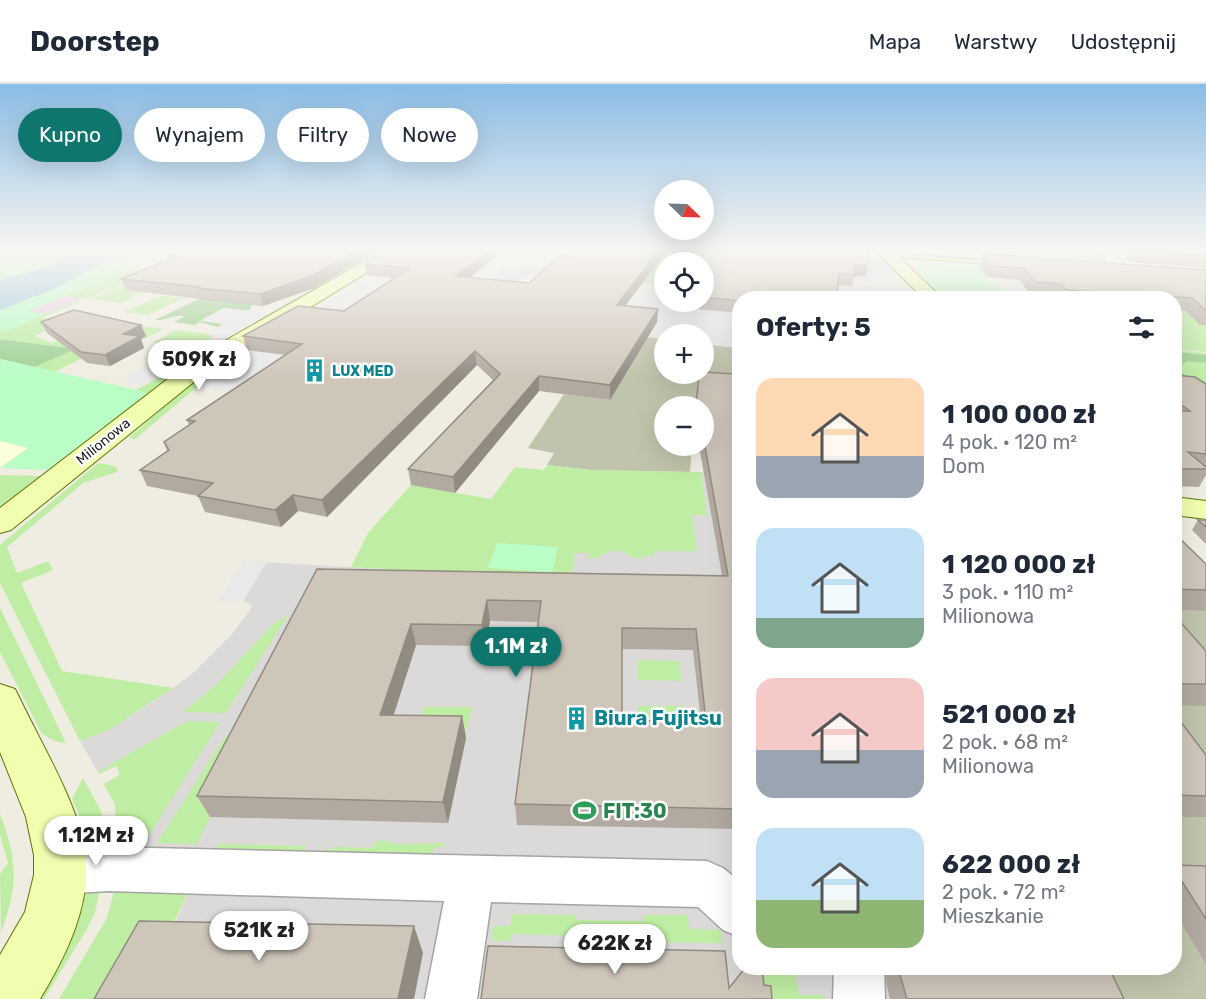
<!DOCTYPE html>
<html lang="pl">
<head>
<meta charset="utf-8">
<style>
  body { margin:0; font-family:Rubik,sans-serif; background:#f6f6f7; color:#1f2937; height:100vh; display:flex; flex-direction:column; font-size:22px; white-space:nowrap }
  * { box-sizing:border-box; margin:0 }
  p { font-size:20px; color:#747a83 }
  .icon { flex:none; width:33px; height:33px; fill:none; stroke:currentColor; stroke-width:2; stroke-linecap:round; stroke-linejoin:round }
  .map { position:relative; flex:1; overflow:hidden }
  .details { position:absolute; left:732px; top:207px; width:450px; height:684px; display:flex; flex-direction:column; background:#fff; border-radius:24px; box-shadow:0 6px 24px #0002 }
  .details>* { flex:none }
  .guide { position:absolute; left:18px; top:24px; width:570px; height:54px; display:flex; gap:12px }
  .needle { width:39px; rotate:113deg }
  .tools { position:absolute; left:654px; top:96px; display:grid; gap:12px }
  .tools a { display:grid; place-items:center; width:60px; height:60px; border-radius:50%; background:#fff; box-shadow:0 6px 24px #0002; font-size:30px }
  .price { position:absolute; translate:-50% -51px; padding:0 14px; border-radius:21px; background:#fff; color:#222; font-size:20px; line-height:39px; filter:drop-shadow(0 2px 3px #0008) }
  .price::after { content:''; position:absolute; left:50%; top:36px; width:18px; height:14px; margin-left:-9px; background:inherit; clip-path:polygon(0 0,100% 0,50% 100%) }
  .price.current { background:#0f766e; color:#fff }
  ul { padding:0; list-style:none }
  li { display:flex; align-items:center; gap:18px; height:150px; padding:0 24px }
  li span { display:grid; place-items:center; flex:none; width:168px; height:120px; border-radius:18px; color:#555 }
  li>.icon { margin-inline-start:auto }
  span .icon { width:72px; height:72px; fill:#fffc; stroke-width:1 }
  li b { font-size:26px }
  h2 { display:flex; justify-content:space-between; align-items:center; height:72px; padding:0 24px; font-size:26px }
  .pill { padding:0 21px; border-radius:27px; background:#fff; box-shadow:0 6px 24px #0002; font-size:21px; line-height:54px }
  .pill.current { background:#0f766e; color:#fff }
  header { display:flex; align-items:center; gap:36px; box-sizing:border-box; height:84px; padding:0 30px; background:#fff; border-bottom:2px solid #e0e1e3 }
  header strong { font-size:28px }
  nav { display:flex; gap:33px; margin-inline-start:auto; font-size:21px }
  .map>svg:first-child { display:block }
</style>
</head>
<body>
<header>
<strong>Doorstep</strong>
<nav><a>Mapa</a><a>Warstwy</a><a>Udostępnij</a></nav>
</header>
<div class="map">
<svg width="1206" height="915" viewBox="0 0 1206 915">
  <rect width="100%" height="100%" fill="#efece1"/>
  <path fill="#dbdad9" d="M703,382h36l1,502h434l1,-402 31,33v400h-1071l28,-51 29,-62 -73,-30 -4,-52 -11,-20 16,-9 -4,-9 -17,8 -19,-33 48,-23 45,-30 18,-13 42,-42 19,-26 -4,-4 -5,-2h-24l26,-40 325,19 7,-40 113,-68h14z"/>
  <path fill="#e8d3e2" d="M64,212l19,2 -37,16 -20,-3z"/>
  <path fill="#fbffda" d="M0,357l29,6 -29,21z"/>
  <g fill="#c1c4ac">
    <path d="M648,253l16,2v35h40v-30l35,4v20l-6,23 -37,15h-32v40h28l-2,26 -99,-2 -44,-5 7,-12 -26,-5 36,-54 46,6z"/>
    <path d="M1175,526l31,1v271l-31,-1z"/>
    <path d="M1175,827l31,53v35h-316l-8,-31h292z"/>
  </g>
  <g fill="#bfeda3">
    <path d="M649,168l51,4 -4,6h-32v23l-50,-5z"/>
    <path d="M169,181l-82,34 -23,-3 -36,15 18,3 31,-13h5l-40,17h34l-42,18 18,7 55,-21 57,7 -22,11 -29,3 -59,29 82,18 92,-51 -50,31 -74,57 -104,-36v-32l35,8 39,-18 -74,-10v-21l107,-47 32,-2 -2,3z"/>
    <path d="M154,189l-28,17 18,2 -23,11 -30,-4z"/>
    <path d="M161,212l23,2 -36,17 -24,-3z"/>
    <path d="M1174,214l32,3v51l-31,-3v-27h6l-6,-6z"/>
    <path d="M176,246l40,5 -16,9 -11,-1 -25,13 1,-7 -11,-7z"/>
    <path d="M276,249l-53,32 -88,74 -6,-1c33,-28 107,-97 147,-105z"/>
    <path d="M1174,266l32,3v32l-31,-4z"/>
    <path d="M98,379l17,3 3,4 -1,2 -34,11 -76,64 10,26 29,-11h3l4,8 -32,13 41,88 111,17 -63,41 -30,12 -80,-158v-38z"/>
    <path d="M547,381l44,5 110,2 6,43h-15l5,36h-43v5h-11v2h-11v-2l-6,-1v-4h-19v3h-6l-1,4h-12l1,-5h-14l-4,27 -220,-13 17,-34 43,-48 80,14 24,-32 29,3z"/>
    <path d="M0,391l40,1 -40,31z"/>
    <path d="M0,524l66,135 -9,-1 -15,-8 -42,-82z"/>
    <path d="M288,531l-62,98 -43,-1 34,-28 55,-59z"/>
    <path d="M637,576l43,1 1,20 -43,-1z"/>
    <path d="M638,622h47l1,24 -47,-2z"/>
    <path d="M424,623h48l-5,21h-48z"/>
    <path d="M187,637l33,1 -77,123h-24l-4,-41 -11,-20 16,-9 -4,-9 -17,8 -1,-2z"/>
    <path d="M251,650l-54,110 -40,-1 69,-108z"/>
    <path d="M83,694l18,33 3,44 -19,-11 -6,-29 -7,-16z"/>
    <path d="M0,730c18,47 18,73 1,119l-1,-59 8,-11 -8,-28z"/>
    <path d="M375,757h16v3l54,-1 -2,4h-9l-4,16 -108,-2 3,-12 6,1 1,-3 41,1z"/>
    <path d="M219,760l87,2 -5,14 -89,-2z"/>
    <path d="M101,800l-6,28 -7,15 -44,72h-14l51,-104z"/>
    <path d="M116,800l76,1 -56,114h-77l48,-81z"/>
    <path d="M512,830l63,1v5l68,1 1,-6h44l1,14 32,1 2,13 -146,-1 -1,-6 -65,-2 -1,7h-19l2,-15h17z"/>
    <path d="M757,884h37l5,27h25l1,4h-57z"/>
  </g>
  <g fill="#9ed193">
    <path d="M211,209h48l-10,18 -25,-3 -23,12 23,4 -6,3 -19,-5 -4,3 -21,-3 11,-6c-13,-2 -19,5 -30,4z"/>
    <path d="M0,255l75,10 -40,18 -35,-8z"/>
    <path d="M1175,268l31,3v8l-19,-2 -7,5 2,7 17,9 -24,-2z"/>
  </g>
  <g fill="#bafdc7">
    <path d="M0,167h149l-14,7 -34,24 -73,29 18,3 -31,14 -15,4z"/>
    <path d="M918,179l62,3 8,15 21,12 3,5h-70l-24,-23z"/>
    <path d="M0,275l136,31 11,3 -100,77 -47,-2 28,-20 -28,-7z"/>
    <path d="M497,459l61,4 -6,25 -64,-4z"/>
  </g>
  <g fill="#e9e9e9">
    <path d="M529,167h30l-7,7 44,4 -54,5 4,-4 -28,-3z"/>
    <path d="M499,171l13,1 -36,30 -52,27z"/>
    <path d="M396,191l-2,17 -42,-4 21,-12 19,2z"/>
    <path d="M645,203l19,2v13h15l19,7 41,5v34l-35,-4v-10h-40v5l-18,-2 -36,-20 1,-25 28,3z"/>
    <path d="M843,204l58,6 4,4h-64z"/>
    <path d="M353,205l28,3 -40,30 -38,-3z"/>
    <path d="M224,224l45,5 -125,73 -19,-5 6,-4 -4,-1 62,-33 11,1 15,-8 -9,-2 17,-10 -23,-3z"/>
    <path d="M319,252l-67,59 -56,-7 27,-23 25,-15 23,3z"/>
    <path d="M245,477l22,1 -24,39h-24z"/>
  </g>
  <g fill="#d7d6e4">
    <path d="M749,167l113,4 21,5 12,14 -23,2 -2,5 -18,-2v-3l17,-7z"/>
    <path d="M936,167h121l35,3 -1,-3h4l15,13z"/>
    <path d="M561,182l-12,10 -20,-2 -14,11 -24,-2 9,-13z"/>
  </g>
  <path fill="#9ec9e0" d="M66,167h59l-69,37 -56,22v-30l53,-15 7,-4z"/>
  <g fill="none" stroke-linecap="round" stroke-linejoin="round">
    <defs>
      <g id="street">
        <path d="M1098,167h15l16,18 -2,3h-10z"/>
        <path d="M109,763l598,14 16,7 17,14v55l-17,-7 -25,-23 -207,-5 -14,97h-52l19,-98 -335,-10 -49,3 -16,-6 -7,-16 7,-16 16,-6z"/>
        <path d="M834,884h50l1,31h-52z"/>
      </g>
      <g id="secondary">
        <path d="M382,167h20l-191,117 -200,162 -11,3v-25l195,-150z"/>
        <path d="M876,167h77l72,6 8,5 -8,5 -126,-10 43,41h-19z"/>
        <path d="M1174,413l32,4v18l-32,-4z"/>
        <path d="M0,600l15,5 6,12c20,42 59,107 64,152 7,51 -19,103 -45,146h-40v-44l25,-43 9,-37v-20l-8,-38 -26,-65z"/>
      </g>
    </defs>
    <use href="#street" stroke="#a4a4a4" stroke-width="3"/>
    <use href="#secondary" stroke="#5c7700" stroke-width="2"/>
    <use href="#street" fill="#fff" fill-rule="evenodd"/>
    <use href="#secondary" fill="#f1feb0" fill-rule="evenodd"/>
    <path stroke="#6b6b6b" stroke-width="1.5" d="M875,167l123,10"/>
  </g>
  <g fill="#b2aaa0" fill-rule="evenodd">
    <path d="M169,167h208l-63,37 -51,18 -62,-6 -1,-1 -74,-9 -5,-11 46,-19 -2,-6 4,-1z"/>
    <path d="M386,167l84,27 59,5 41,-27 4,-5h294l-2,24 -12,2 -2,9 -14,-1 -98,13v29h-3l2,-14 -63,-6v-5h28v-40l-2,-7 -36,-3 -41,54 33,3 -1,13 -47,78 -71,-9 -84,102 -44,-8 -3,-16 85,-89 -16,-15 -150,152 -29,-6 -17,16 -76,-15 -7,-16 -51,-10 -7,-16 27,-19 -3,-9 25,-17 -2,-5 99,-65 -39,-5 -4,-14 101,-25 50,-33 -27,-3 -2,-11z"/>
    <path d="M992,167h37l-1,3z"/>
    <path d="M1120,167h86v17l-76,-6z"/>
    <path d="M983,170l223,16v55h-6l-14,-14 -12,-1v-12h-115l-2,-2 -27,-2 -10,-14 -33,-3 -8,-12z"/>
    <path d="M41,238l105,14 -5,3 3,9 -34,18 -23,-3 -40,-30z"/>
    <path d="M740,275v470l-223,-4 -2,-21 23,-182 -48,-1 -5,25 -69,-1 -23,70 69,1 4,22 -18,85 -238,-6 -13,-21 120,-227 405,6 -23,-129h5v-40l31,-32zM622,565l71,1 8,72 -79,-2z"/>
    <path d="M1174,291l32,9v91l-7,12 -25,-1z"/>
    <path d="M1198,436h8v24l-14,-14z"/>
    <path d="M1174,449l32,31v47l-32,-1z"/>
    <path d="M1174,531l32,36v55l-32,-1z"/>
    <path d="M1174,629l32,42v62h-32z"/>
    <path d="M1174,781l32,1v98l-32,-53z"/>
    <path d="M885,884h224l15,31h-234l-3,-13 -1,-18z"/>
  </g>
  <g fill="#918b82">
    <path d="M355,167h22l-63,37 -51,18 -3,-12z"/>
    <path d="M489,167h15l-48,37 -1,-12z"/>
    <path d="M658,167h8l-50,67 1,-13z"/>
    <path d="M869,179l-3,12 -12,2v-11z"/>
    <path d="M658,225l-1,13 -47,78v-15z"/>
    <path d="M141,241l5,11 -5,3 3,9 -34,18 -5,-11 18,-21z"/>
    <path d="M475,267l2,14 -150,152 -5,-17z"/>
    <path d="M539,292v15l-84,102 -2,-16z"/>
    <path d="M293,411l5,16 -17,16 -6,-17z"/>
    <path d="M487,516l3,21 -5,25 -3,-21z"/>
    <path d="M411,540l5,21 -29,91 -7,-21z"/>
    <path d="M462,632l4,22 -18,85 -5,-21z"/>
    <path d="M414,842l9,27 -9,46h-16z"/>
  </g>
  <g fill="#cfc6ba" stroke="#918b82" stroke-width="1.5" fill-rule="evenodd">
    <path d="M172,167h183l-44,25 -51,18 -63,-6 3,-1 -79,-8 57,-23 -13,-2z"/>
    <path d="M386,167h103l-34,25 74,7 32,-28 9,1 4,-5h84l-41,54 41,4 -48,76 -71,-9 -86,101 -45,-8 92,-95 -25,-23 -153,149 -29,-5 -18,15 -77,-14 15,-13 -73,-13 29,-20 -5,-8 31,-21 -8,-1 115,-76 -59,-8 55,-30 46,5 66,-43 -45,-4z"/>
    <path d="M705,167h163l1,12 -15,3v9l-15,-2 -2,25h-97v3l-36,-4v-35h-6z"/>
    <path d="M1143,167h63v5z"/>
    <path d="M983,170l223,16v41l-13,-13 -126,-8 -6,-6 -26,-2 -11,-14 -34,-2z"/>
    <path d="M74,226l67,15 -18,9 17,2 -35,19 -24,-3 -40,-30z"/>
    <path d="M740,275v450l-225,-5 26,-203 -54,-1 -5,25 -71,-1 -31,91 82,1 -19,86 -246,-6 120,-227 411,7 -24,-135v-35h-8l3,-32h5v-2l31,2zM622,544l74,1 10,93 -84,-2z"/>
    <path d="M1174,291l21,2 11,7v70l-18,-2 18,15v2h-32v-58h16l-16,-11z"/>
    <path d="M1198,436h8v7z"/>
    <path d="M1174,449l32,31v26l-32,-1z"/>
    <path d="M1174,531l32,36v33h-32z"/>
    <path d="M1174,629l32,42v41l-32,-1z"/>
    <path d="M1174,781l32,1v53l-32,-50z"/>
    <path d="M139,837l275,5 -16,73h-304z"/>
    <path d="M488,862l237,5 4,37 16,-20h17l2,17 7,1 1,13h-291z"/>
    <path d="M898,884h211l15,31h-217z"/>
  </g>
  <linearGradient id="sky" x2="0" y2="1"><stop stop-color="#8abce5"/><stop offset="0.56" stop-color="#f8f6f2"/><stop offset="1" stop-color="#f8f6f2" stop-opacity="0"/></linearGradient>
  <rect width="1206" height="296" fill="url(#sky)"/>
  <defs>
    <symbol id="building-bare" viewBox="-9 -9 18 18"><path d="M-4-6H4V6H1V3H-1V6H-4ZM-2.5-4.3h1.7v1.8h-1.7ZM.8-4.3h1.7v1.8H.8ZM-2.5-1h1.7V.8h-1.7ZM.8-1h1.7V.8H.8Z" fill="#0f9aa8" stroke="#fff" stroke-width="2.5" paint-order="stroke"/></symbol>
    <symbol id="stadium-bare" viewBox="-9 -9 18 18"><path d="M0-5a6.5 5 0 1 0 0 10a6.5 5 0 1 0 0-10ZM-3.5-1.8h7v3.6h-7Z" fill="#2e9e5b" stroke="#fff" stroke-width="2.5" paint-order="stroke"/></symbol>
  </defs>
  <g fill-rule="evenodd">
    <use href="#building-bare" x="298" y="270" width="33" height="33"/>
    <use href="#building-bare" x="560" y="618" width="33" height="33"/>
    <use href="#stadium-bare" x="568" y="710" width="33" height="33"/>
  </g>
  <g text-anchor="middle" stroke-width="5" stroke-linejoin="round" paint-order="stroke">
    <g font-size="14" font-weight="bold" fill="#0d838f" stroke="#fff" text-anchor="start">
      <text x="332" y="292">LUX MED</text>
    </g>
    <g font-size="14" fill="#1d1d1d" stroke="#fff">
      <text transform="translate(103 357) rotate(-39)" y="5">Milionowa</text>
    </g>
    <g font-size="20" font-weight="bold" fill="#0d838f" stroke="#fff" text-anchor="start">
      <text x="594" y="641">Biura Fujitsu</text>
    </g>
    <g font-size="20" font-weight="bold" fill="#27864d" stroke="#fff" text-anchor="start">
      <text x="603" y="734">FIT:30</text>
    </g>
  </g>
</svg>
<div class="tools">
<a><svg class="needle" viewBox="-14 -14 28 28"><path d="M0-13l5 13h-10z" fill="#e53935"/><path d="M0 13l5-13h-10z" fill="#747a83"/></svg></a>
<a><svg class="icon" aria-label="locate" viewBox="0 0 24 24"><circle cx="12" cy="12" r="6"/><path d="M12 2v4M12 18v4M2 12h4M18 12h4"/></svg></a>
<a>+</a>
<a>−</a>
</div>
<b class="price" style="left:199px;top:307px">509K zł</b>
<b class="price current" style="left:516px;top:594px">1.1M zł</b>
<b class="price" style="left:96px;top:783px">1.12M zł</b>
<b class="price" style="left:259px;top:878px">521K zł</b>
<b class="price" style="left:615px;top:891px">622K zł</b>
<div class="guide">
<a class="pill current">Kupno</a>
<a class="pill">Wynajem</a>
<a class="pill">Filtry</a>
<a class="pill">Nowe</a>
</div>
<section class="details">
<h2>Oferty: 5<svg class="icon" aria-label="filters" viewBox="0 0 24 24"><path d="M4 7h16M4 17h16"/><circle cx="9" cy="7" r="2"/><circle cx="15" cy="17" r="2"/></svg></h2>
<ul>
<li><span style="background:linear-gradient(#ffd9b3 65%,#9aa5b1 0)"><svg class="icon" aria-label="home" viewBox="0 0 24 24"><path d="M3 11l9-7 9 7M6 9v11h12V9"/></svg></span><div><b>1 100 000 zł</b><p>4 pok. · 120 m²</p><p>Dom</p></div></li>
<li><span style="background:linear-gradient(#bfe0f5 75%,#7fa58c 0)"><svg class="icon" aria-label="home" viewBox="0 0 24 24"><path d="M3 11l9-7 9 7M6 9v11h12V9"/></svg></span><div><b>1 120 000 zł</b><p>3 pok. · 110 m²</p><p>Milionowa</p></div></li>
<li><span style="background:linear-gradient(#f6c9c9 60%,#9aa5b1 0)"><svg class="icon" aria-label="home" viewBox="0 0 24 24"><path d="M3 11l9-7 9 7M6 9v11h12V9"/></svg></span><div><b>521 000 zł</b><p>2 pok. · 68 m²</p><p>Milionowa</p></div></li>
<li><span style="background:linear-gradient(#bfe0f5 60%,#8fb573 0)"><svg class="icon" aria-label="home" viewBox="0 0 24 24"><path d="M3 11l9-7 9 7M6 9v11h12V9"/></svg></span><div><b>622 000 zł</b><p>2 pok. · 72 m²</p><p>Mieszkanie</p></div></li>
</ul>
</section>
</div>
</body>
</html>
